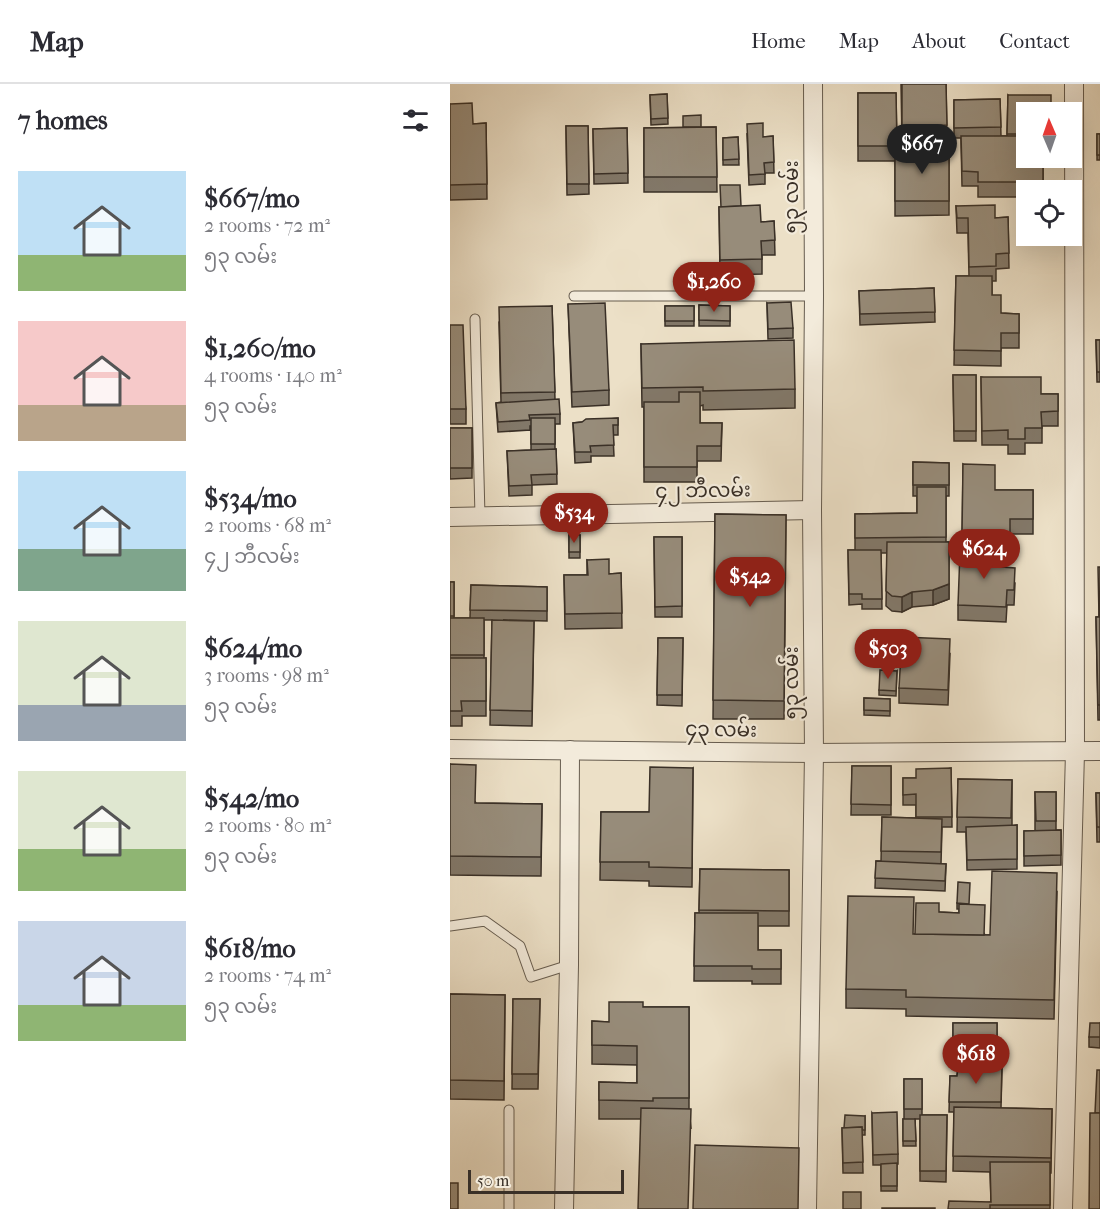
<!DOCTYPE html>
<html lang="en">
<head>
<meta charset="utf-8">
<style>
  body { margin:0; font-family:"IM FELL French Canon","Noto Sans Myanmar",serif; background:#f7f7f7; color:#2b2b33; height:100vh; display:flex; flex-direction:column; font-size:22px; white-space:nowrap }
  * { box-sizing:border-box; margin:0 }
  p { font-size:20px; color:#7c7c81 }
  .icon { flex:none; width:33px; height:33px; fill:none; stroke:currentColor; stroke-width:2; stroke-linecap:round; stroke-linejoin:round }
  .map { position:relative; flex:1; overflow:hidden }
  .sheet { display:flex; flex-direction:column; background:#fff; width:450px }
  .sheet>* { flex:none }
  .needle { width:39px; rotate:358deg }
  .buttons { position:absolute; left:566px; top:18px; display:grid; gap:12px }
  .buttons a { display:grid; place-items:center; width:66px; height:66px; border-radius:0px; background:#fff; box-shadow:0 6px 24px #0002; font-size:30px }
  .scale { position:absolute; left:18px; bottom:15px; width:156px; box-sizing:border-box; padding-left:6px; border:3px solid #3a3027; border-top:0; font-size:16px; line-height:21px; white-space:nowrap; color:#3a3027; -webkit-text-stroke:4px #f3ebdb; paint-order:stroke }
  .price { position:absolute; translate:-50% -51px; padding:0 14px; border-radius:21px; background:#8f2418; color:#fff; font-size:20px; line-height:39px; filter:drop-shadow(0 2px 3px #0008) }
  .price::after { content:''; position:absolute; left:50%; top:36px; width:18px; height:14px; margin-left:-9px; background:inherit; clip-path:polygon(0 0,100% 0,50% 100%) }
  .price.selected { background:#222; color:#fff }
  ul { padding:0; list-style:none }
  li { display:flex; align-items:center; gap:18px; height:150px; padding:0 18px }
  li span { display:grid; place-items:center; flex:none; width:168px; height:120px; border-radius:0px; color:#555 }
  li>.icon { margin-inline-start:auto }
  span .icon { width:72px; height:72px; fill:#fffc; stroke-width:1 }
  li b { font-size:26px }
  h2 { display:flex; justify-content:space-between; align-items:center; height:72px; padding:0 18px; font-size:26px }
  header { display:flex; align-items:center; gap:36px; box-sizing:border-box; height:84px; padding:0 30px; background:#fff; border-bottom:2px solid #e1e1e2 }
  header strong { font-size:28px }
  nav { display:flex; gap:33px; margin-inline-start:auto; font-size:21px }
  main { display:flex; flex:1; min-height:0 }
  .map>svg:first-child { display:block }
</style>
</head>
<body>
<header>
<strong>Map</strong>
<nav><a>Home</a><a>Map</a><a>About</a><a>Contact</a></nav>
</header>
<main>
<section class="sheet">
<h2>7 homes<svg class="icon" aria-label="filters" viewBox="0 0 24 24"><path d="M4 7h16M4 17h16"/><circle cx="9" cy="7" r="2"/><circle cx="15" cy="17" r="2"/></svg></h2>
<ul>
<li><span style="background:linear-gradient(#bfe0f5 70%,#8fb573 0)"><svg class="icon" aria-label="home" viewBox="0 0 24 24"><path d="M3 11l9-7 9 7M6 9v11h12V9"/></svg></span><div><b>$667/mo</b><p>2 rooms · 72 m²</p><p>၅၃ လမ်း</p></div></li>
<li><span style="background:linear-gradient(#f6c9c9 70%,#b9a48a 0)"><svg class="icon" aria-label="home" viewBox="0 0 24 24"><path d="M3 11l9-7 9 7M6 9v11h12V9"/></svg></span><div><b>$1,260/mo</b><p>4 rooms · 140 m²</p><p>၅၃ လမ်း</p></div></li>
<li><span style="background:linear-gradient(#bfe0f5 65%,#7fa58c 0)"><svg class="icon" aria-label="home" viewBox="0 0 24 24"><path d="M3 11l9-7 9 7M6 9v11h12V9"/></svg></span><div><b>$534/mo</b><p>2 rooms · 68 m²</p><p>၄၂ ဘီလမ်း</p></div></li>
<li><span style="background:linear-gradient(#dfe7d0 70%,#9aa5b1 0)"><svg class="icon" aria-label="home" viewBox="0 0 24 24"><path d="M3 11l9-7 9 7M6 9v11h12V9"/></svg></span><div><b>$624/mo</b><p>3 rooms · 98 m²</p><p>၅၃ လမ်း</p></div></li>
<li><span style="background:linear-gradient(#dfe7d0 65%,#8fb573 0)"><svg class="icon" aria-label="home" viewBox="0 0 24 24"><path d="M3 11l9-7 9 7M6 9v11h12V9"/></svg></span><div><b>$542/mo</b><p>2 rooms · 80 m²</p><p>၅၃ လမ်း</p></div></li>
<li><span style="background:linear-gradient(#c9d6e8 70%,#8fb573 0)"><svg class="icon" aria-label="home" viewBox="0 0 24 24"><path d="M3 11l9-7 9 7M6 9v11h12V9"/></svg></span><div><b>$618/mo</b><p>2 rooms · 74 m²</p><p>၅၃ လမ်း</p></div></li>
</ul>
</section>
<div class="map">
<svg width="650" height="1125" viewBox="0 0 650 1125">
  <rect width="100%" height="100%" fill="#ece0c7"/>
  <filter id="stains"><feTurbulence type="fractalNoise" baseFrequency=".00333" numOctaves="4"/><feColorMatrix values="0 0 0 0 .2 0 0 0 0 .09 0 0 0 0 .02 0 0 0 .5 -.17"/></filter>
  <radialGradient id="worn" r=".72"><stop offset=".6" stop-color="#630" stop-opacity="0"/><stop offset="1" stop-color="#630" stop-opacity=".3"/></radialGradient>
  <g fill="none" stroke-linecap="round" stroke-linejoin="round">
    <defs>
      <g id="service">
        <path d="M124,212h240"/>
        <path d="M25,235l5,197"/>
        <path d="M0,842l35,-5 35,25 11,31 38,-12"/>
        <path d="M59,1026v99"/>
      </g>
      <g id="minor">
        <path d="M0,433l362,-7"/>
        <path d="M0,665l364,4 286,-2"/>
        <path d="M114,1125l5,-244 1,-215"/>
        <path d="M357,1125l7,-456 -2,-243 2,-214 -1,-212"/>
        <path d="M613,1125l12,-457 -1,-668"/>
      </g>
    </defs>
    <use href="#service" stroke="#665c4f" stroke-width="11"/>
    <use href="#minor" stroke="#665c4f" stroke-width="20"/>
    <use href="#service" stroke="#f3ebdb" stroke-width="9"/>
    <use href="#minor" stroke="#f3ebdb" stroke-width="18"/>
  </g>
  <g fill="#827869" stroke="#3a3027" stroke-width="1.5">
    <path d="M451,0h45l1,56 -45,1z"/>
    <path d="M408,9h38l1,56h52v66l-54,1v-55h-37z"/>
    <path d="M217,10l1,30 -17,1 -1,-30z"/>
    <path d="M558,11l18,17v46h17v32h-17v7h-48v-11h-16l-1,-48h-7v-38l46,-1 1,37h6z"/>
    <path d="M0,20l23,20 13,-1 1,76 -37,1z"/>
    <path d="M116,42h22l1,68 -22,1z"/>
    <path d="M266,43l1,65h-73v-64z"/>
    <path d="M177,44l1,55 -34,1 -1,-55z"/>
    <path d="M297,50l16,3 10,-1 1,37h-9v11l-16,1z"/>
    <rect x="647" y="50" width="3" height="26"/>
    <path d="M288,53l1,28h-16v-27z"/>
    <path d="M291,122l20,16 13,-1 1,34h-13v19l-42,1 -1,-68z"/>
    <path d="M506,122l39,12 13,-1 1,51 -13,1v12h-4v14l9,18 18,1v34h-18v18l-47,-1 2,-89h13l-1,-43h-11z"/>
    <path d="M484,204l1,34 -75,3 -1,-34z"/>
    <path d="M317,219l26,25v10l-25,1z"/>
    <path d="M118,220l41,86v15l-37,2z"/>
    <path d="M249,221l31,1v20h-31z"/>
    <path d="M102,222l3,93 5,15v10h-5v25h1l1,35 -25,1v10l-23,1 -2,-45 24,-1v-24h-1v4l-32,2 -2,-29 5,-1 -2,-80z"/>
    <rect x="215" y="222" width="29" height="20"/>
    <path d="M0,241l16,84v15h-16z"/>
    <path d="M646,256h4v42h-3z"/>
    <path d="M191,260l154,45v19l-92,2v-5l-3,1v17h22l-1,38h-24v21h-53v-75h-2z"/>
    <path d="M503,291h23v66h-22z"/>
    <path d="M531,293l60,17h17v32h-16v17h-17v11h-17v-9h-26z"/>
    <path d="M168,334v17h-5l1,21h-23v6l-16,1 -2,-40z"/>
    <path d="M0,344h22v50l-22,1z"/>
    <path d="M463,378l36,1v33h-3v46h3v57l-16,6 -21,2 -10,5 -10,-1 -6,-5 1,-53h-6l1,56h-20v-5l-13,1 -1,-55h7v-36l62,-1v-17h-4z"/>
    <path d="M513,380l32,26h38v44h-23v14h-48z"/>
    <path d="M265,430l71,1 -2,204h-71z"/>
    <rect x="119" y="451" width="11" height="23"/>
    <path d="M204,453h28v80h-27z"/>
    <path d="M137,476l22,14 12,-1 1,55 -57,1 -1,-54h23z"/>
    <path d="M552,483l13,16 -1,22h-7l-1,17 -48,-2v-15z"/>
    <path d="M650,483v153h-2l-2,-103h3z"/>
    <path d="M0,498h4v36h16l1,-33 76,2v34l-44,-1 31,1 -2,105 -42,-1 2,-105h-8v38h2v58h-24v10h-12z"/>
    <path d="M208,554h25l-1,68 -25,-1z"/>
    <path d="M500,570l-2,51 -49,-2v-15z"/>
    <path d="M447,587l-1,25 -17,-1v-5z"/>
    <path d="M414,614l26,1v17l-26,-1z"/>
    <path d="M0,680l26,39 66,1 -1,72 -91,-1z"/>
    <path d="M402,682h39v49h-40z"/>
    <path d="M243,684l-1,119 -43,-1v-5l-49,-1 1,-68h48z"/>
    <path d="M501,684l1,59h-10l-1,37h5l-1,27 -70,-3 1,-27h5l1,-44 34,1v-13h-13v-27h13z"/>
    <path d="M508,695l54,1v46l5,-1v44l-50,1 -1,-38h-9z"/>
    <path d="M585,708h21v38h5v35l-37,1v-35h11z"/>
    <path d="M646,709h4v49h-3z"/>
    <path d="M250,785l89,1v56h-31v24h23v34h-29v-3h-58l1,-68h4z"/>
    <path d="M607,808l-3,127 -148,-3v-7l-60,-1v-19l67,-55h2l24,-22 20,1v-4h-2v-6l12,2 16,30h5z"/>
    <path d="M0,910l55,1 -1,105 -54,-1z"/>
    <path d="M63,915h27l-2,90h-26z"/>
    <path d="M193,923h46v102l2,19 -50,-9h-42v-37l38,1v-18l-45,-1v-43l17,1z"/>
    <path d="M503,939h44v43h5l-1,42 51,1 -1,64h-1v36h-102l43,-7 -1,-30 -37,-1 1,-59h-5l1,-36h7l1,-8h-5z"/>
    <path d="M650,939v25l-11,-1v-10z"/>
    <path d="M454,995h18v36h25l-1,67 -26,-1v-62h-5l1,27h-13v-27h1z"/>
    <path d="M422,1029l26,41v10h-1v27h-16v-26h-8z"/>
    <path d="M415,1032v19h-3l1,38h-20l-1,-45h2z"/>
  </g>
  <g fill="#6a6255" stroke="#3a3027" stroke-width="1.5">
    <path d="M499,500v15l-16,6v-15z"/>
    <path d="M462,508v15l-10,5v-15z"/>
  </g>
  <g fill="#978c7a" stroke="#3a3027" stroke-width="1.5">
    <path d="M452,0h44l1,41 -45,1z"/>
    <path d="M408,9h38l1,53h-39z"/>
    <path d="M217,10l1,24 -17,1 -1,-24z"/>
    <path d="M558,11h43v17h-25v22h-19z"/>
    <path d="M550,15l1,28 -47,1v-28z"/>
    <path d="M22,19l1,21 13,-1 1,61 -37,1v-81z"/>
    <path d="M251,31v12h-18v-11z"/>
    <path d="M313,39v14l10,-1 1,26 -10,1 1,11 -16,1 -2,-51z"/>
    <path d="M116,42h22l1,58h-22z"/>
    <path d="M266,43l1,50h-73v-49z"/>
    <path d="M177,44l1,45 -34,1 -1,-45z"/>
    <rect x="647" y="50" width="3" height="21"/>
    <path d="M511,52h65v22h17v24h-65v-10l-16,-1z"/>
    <path d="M288,53l1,22 -16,1v-22z"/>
    <rect x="445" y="65" width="54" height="52"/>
    <path d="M270,101h20l1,21 -20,1z"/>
    <path d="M310,121l1,17 13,-1 1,19 -14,1 1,18 -42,1 -1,-53z"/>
    <path d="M545,121v13l13,-1 1,36 -13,1v12l-27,1 -1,-49h-11l-1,-12z"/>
    <path d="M506,192h36v19h9v18l18,1v19h-18v18l-47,-1z"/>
    <path d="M484,204l1,24 -75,2 -1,-23z"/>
    <path d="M341,218l2,26 -25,1 -1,-26z"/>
    <path d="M155,219l4,87 -37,2 -4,-88z"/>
    <path d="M249,221l31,1v15l-31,-1z"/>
    <path d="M102,222l3,86 -54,1 -2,-86z"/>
    <rect x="215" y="222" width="29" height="15"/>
    <path d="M0,241h13l3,84h-16z"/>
    <path d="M344,256l1,49 -92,2v-4l-61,1 -1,-44z"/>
    <path d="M646,256h4v32h-3z"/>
    <path d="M503,291h23v56h-22z"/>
    <path d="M531,293h60v17h17v17l-17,1 1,16h-17v11h-17v-9l-26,1z"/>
    <path d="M229,308h21v31h22l-1,23h-24v21h-53v-65h35z"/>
    <path d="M109,315l1,15 -31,1 1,5 -32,2 -2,-19z"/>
    <rect x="81" y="334" width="24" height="26"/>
    <path d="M168,334v7h-5l1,20 -24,1 1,6h-16l-2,-29 9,-1 4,-3z"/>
    <rect x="0" y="344" width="22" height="40"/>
    <path d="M106,365l1,25 -26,1 1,10 -23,1 -2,-35z"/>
    <path d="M463,378l36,1v22h-36z"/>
    <path d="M513,380l32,1v25h38v29h-23v15l-48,-1z"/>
    <path d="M467,403h29v50l-91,1v-24l62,-1z"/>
    <path d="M265,430l71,1 -2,186 -71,-1z"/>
    <rect x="119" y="451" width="11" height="17"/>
    <path d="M204,453h28v69l-27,1z"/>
    <path d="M437,458h62v42l-16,6 -21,2 -10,5 -10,-1 -6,-5z"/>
    <path d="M398,466h33l1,49h-20v-5h-13z"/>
    <path d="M510,468l42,2v13l13,1 -1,22h-7l-1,17 -48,-2z"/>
    <path d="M159,475v15l12,-1 1,40 -57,1 -1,-39h24l-1,-15z"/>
    <path d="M648,483h2v138h-2l-2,-88h3z"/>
    <rect x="0" y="498" width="4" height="34"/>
    <path d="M21,501l76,2v24l-77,-1z"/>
    <rect x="0" y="534" width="34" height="37"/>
    <path d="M42,536l42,1 -2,90 -42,-1z"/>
    <path d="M452,553l48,2 -2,51 -49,-2z"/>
    <path d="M208,554h25l-1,57h-25z"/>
    <path d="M0,574h36v43h-25l1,10h-12z"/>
    <path d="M430,586l17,1 -1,20 -17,-1z"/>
    <path d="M414,614l26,1v12l-26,-1z"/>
    <path d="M0,680l26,1 -1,38 67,1 -1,53 -91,-1z"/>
    <path d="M402,682h39v39l-40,-1z"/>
    <path d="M200,683l43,1 -1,100 -43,-1v-5h-49l1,-50h48z"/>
    <path d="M501,684l1,49h-36v-23l-13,1v-17h13v-9z"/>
    <path d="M508,695l54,1 -1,38 -54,-1z"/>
    <path d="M585,708h21v29h-20z"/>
    <path d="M646,709h4v34h-3z"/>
    <path d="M432,733l60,2 -1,33 -60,-1z"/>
    <path d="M567,741v34l-50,1 -1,-33z"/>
    <path d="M611,746v25l-37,1v-25z"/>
    <path d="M426,777l70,3 -1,17 -70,-3z"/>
    <path d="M250,785l89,1v41l-90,-1z"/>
    <path d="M542,787l65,2 -3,127 -148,-3v-7l-60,-1 2,-93 66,1 -1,37 77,1z"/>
    <path d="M508,798l12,1 -1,21 -12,-1z"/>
    <path d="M466,819h23v9l20,1v-9l26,1 -1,30 -69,-1z"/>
    <path d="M245,829h63v37h23v19h-29v-3h-58z"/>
    <path d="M0,910l55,1 -1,86 -54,-1z"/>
    <path d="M63,915h27l-2,75h-26z"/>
    <path d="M159,918h34v5h46v91h-36v3l-54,-1v-18l38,1v-37l-45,-1v-24l17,1z"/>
    <rect x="503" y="939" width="44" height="35"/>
    <path d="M640,939h10v14h-11z"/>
    <path d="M508,982h44l-1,36h-52l1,-26h7z"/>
    <path d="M647,986h3v43h-5z"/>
    <rect x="454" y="995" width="18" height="30"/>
    <path d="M504,1023l98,2 -1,49 -98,-2z"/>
    <path d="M191,1024l50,1 -3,100h-50z"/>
    <path d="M447,1028l1,42 -25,1 -1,-42z"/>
    <path d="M640,1029h10v96h-11z"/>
    <path d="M395,1031l20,1v14h-3v-3l-18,1z"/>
    <path d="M470,1031h27l-1,56h-26z"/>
    <path d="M453,1035h12l1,22h-13z"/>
    <path d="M412,1043l1,35 -20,1 -1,-35z"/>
    <path d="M245,1061l104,3 -1,61h-105z"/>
    <path d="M540,1078h60v43h-60v4h-42l1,-8 42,1z"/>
    <path d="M447,1079v23h-16v-22z"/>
    <rect x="0" y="1099" width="8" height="26"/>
    <rect x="393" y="1108" width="18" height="17"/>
    <rect x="432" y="1124" width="53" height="1"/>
  </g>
  <g text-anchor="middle" stroke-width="4.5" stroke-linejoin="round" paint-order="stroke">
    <g font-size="20" fill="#3a3027" stroke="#f3ebdb">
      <text transform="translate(341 113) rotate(-90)" y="7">၅၃ လမ်း</text>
      <text transform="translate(253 406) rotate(-1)" y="7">၄၂ ဘီလမ်း</text>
      <text transform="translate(341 599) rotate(-90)" y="7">၅၃ လမ်း</text>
      <text transform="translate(271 645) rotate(1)" y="7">၄၃ လမ်း</text>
    </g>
  </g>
  <rect width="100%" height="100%" filter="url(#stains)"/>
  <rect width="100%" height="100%" fill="url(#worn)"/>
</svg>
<div class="buttons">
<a><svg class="needle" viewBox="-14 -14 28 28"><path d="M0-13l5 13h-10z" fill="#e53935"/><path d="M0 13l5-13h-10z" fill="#7c7c81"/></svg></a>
<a><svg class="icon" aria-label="locate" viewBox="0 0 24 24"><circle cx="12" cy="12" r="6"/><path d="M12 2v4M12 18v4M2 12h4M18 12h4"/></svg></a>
</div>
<div class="scale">50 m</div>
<b class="price selected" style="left:472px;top:91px">$667</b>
<b class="price" style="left:264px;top:229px">$1,260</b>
<b class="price" style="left:124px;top:460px">$534</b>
<b class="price" style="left:534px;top:496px">$624</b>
<b class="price" style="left:300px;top:524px">$542</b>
<b class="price" style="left:438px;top:596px">$503</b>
<b class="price" style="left:526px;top:1001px">$618</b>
</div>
</main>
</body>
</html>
